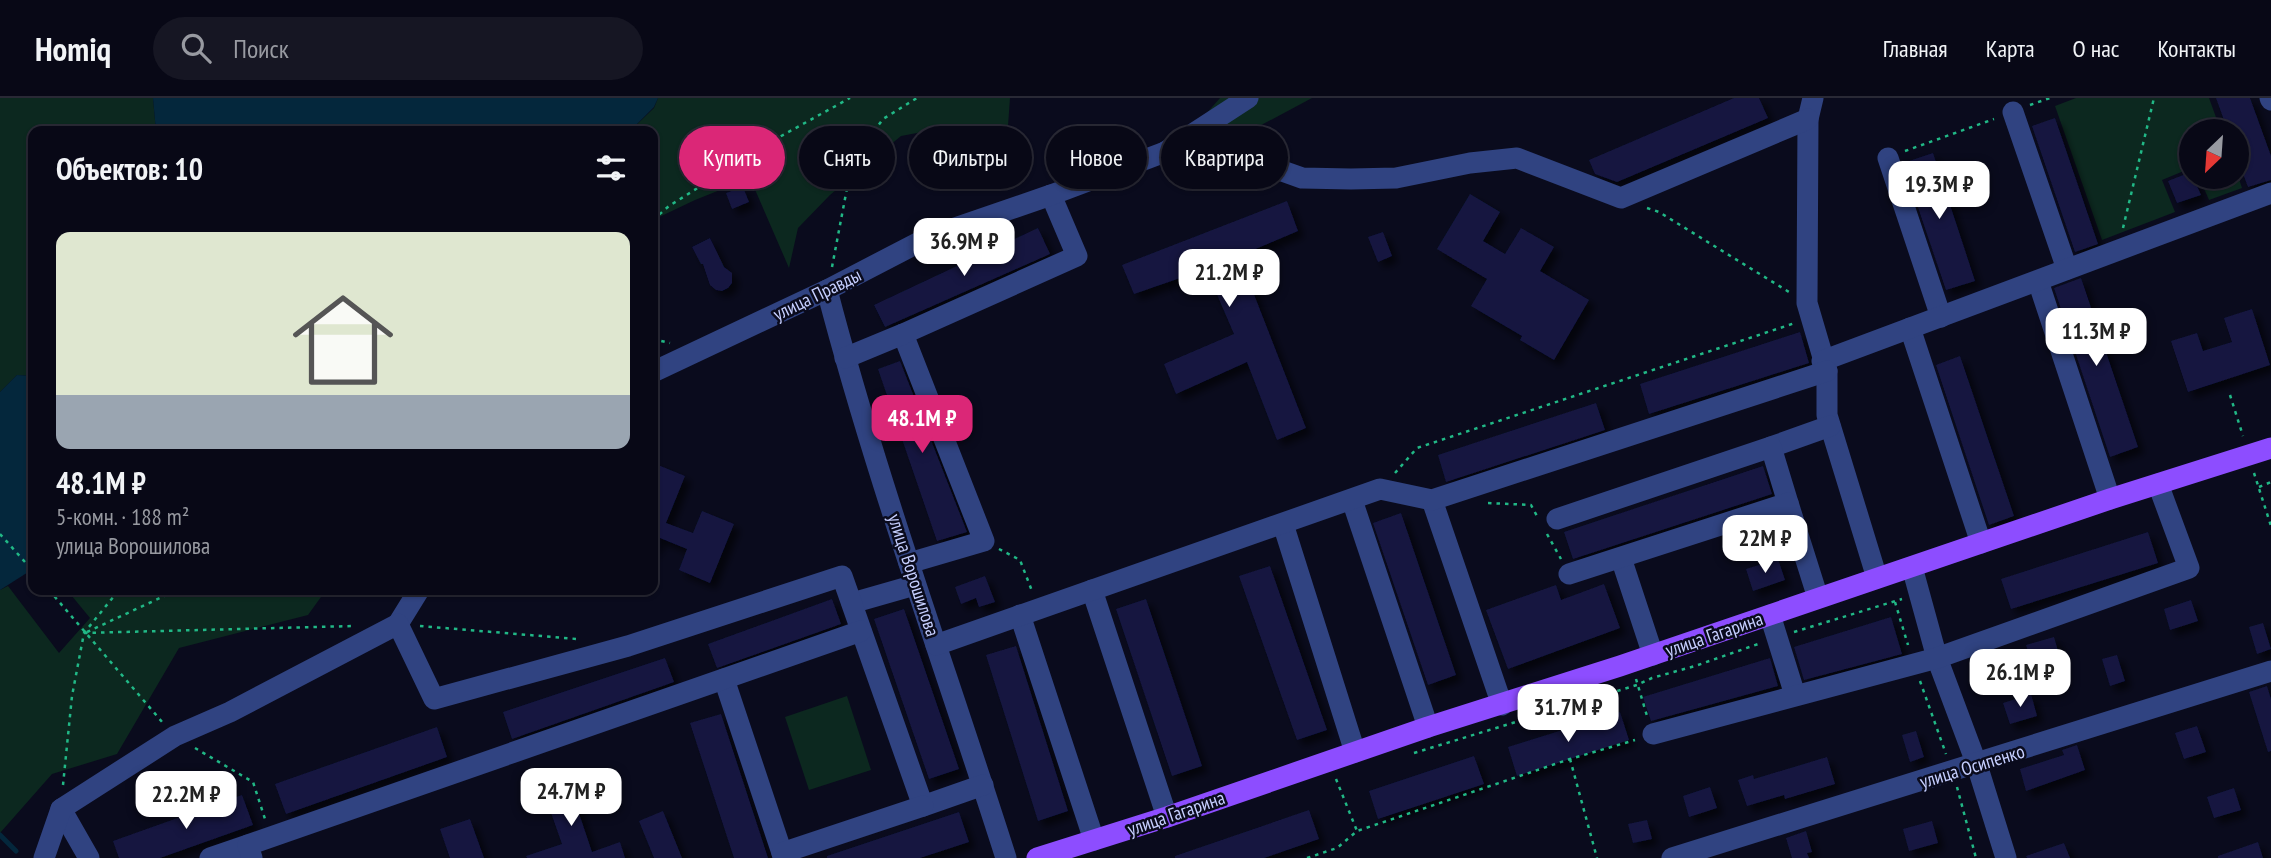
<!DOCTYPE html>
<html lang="ru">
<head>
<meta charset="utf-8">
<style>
  body { margin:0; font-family:"PT Sans Narrow",sans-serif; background:#161623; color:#f1f3f6; height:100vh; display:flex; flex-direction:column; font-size:26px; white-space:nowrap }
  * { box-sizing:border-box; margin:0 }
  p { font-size:23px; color:#989aa1 }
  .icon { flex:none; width:38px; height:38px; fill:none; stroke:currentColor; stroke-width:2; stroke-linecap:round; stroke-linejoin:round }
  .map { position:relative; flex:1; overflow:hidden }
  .panel { position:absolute; left:28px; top:28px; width:630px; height:469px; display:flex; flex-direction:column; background:#080816; border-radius:14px; box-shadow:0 2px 5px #0004,0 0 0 2px #292935 }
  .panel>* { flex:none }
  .top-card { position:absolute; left:679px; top:28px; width:665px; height:63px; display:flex; gap:14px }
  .needle { width:46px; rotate:205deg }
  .tools { position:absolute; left:2179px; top:21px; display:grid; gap:14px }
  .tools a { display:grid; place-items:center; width:70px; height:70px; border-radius:50%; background:#080816; box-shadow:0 2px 5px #0004,0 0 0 2px #292935; font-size:35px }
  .price { position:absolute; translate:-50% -60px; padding:0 16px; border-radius:14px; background:#fff; color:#222; font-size:23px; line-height:46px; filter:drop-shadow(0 2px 4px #0008) }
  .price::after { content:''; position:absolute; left:50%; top:42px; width:21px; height:16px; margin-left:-10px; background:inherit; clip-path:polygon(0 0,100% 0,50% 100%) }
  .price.selected { background:#db2777; color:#fff }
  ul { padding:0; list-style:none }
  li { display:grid; align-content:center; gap:14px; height:371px; padding:0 28px }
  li+li { border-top:2px solid #292935 }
  li span { display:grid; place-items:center; height:217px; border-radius:14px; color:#555 }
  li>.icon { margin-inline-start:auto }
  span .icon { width:126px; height:126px; fill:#fffc; stroke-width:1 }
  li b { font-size:30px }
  h2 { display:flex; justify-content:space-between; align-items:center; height:84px; padding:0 28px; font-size:30px }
  .tag { padding:0 24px; border-radius:32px; background:#080816; box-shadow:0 2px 5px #0004,0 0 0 2px #292935; font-size:24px; line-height:63px }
  .tag.selected { background:#db2777; color:#fff }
  header { display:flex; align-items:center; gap:42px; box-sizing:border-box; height:98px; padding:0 35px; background:#080816; border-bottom:2px solid #292935 }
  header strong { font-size:33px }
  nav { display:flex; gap:38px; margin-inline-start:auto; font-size:24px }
  .search { width:490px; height:63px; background:#161623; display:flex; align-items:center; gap:18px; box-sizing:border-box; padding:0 24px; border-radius:38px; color:#989aa1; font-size:26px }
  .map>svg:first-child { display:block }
</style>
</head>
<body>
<header>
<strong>Homiq</strong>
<div class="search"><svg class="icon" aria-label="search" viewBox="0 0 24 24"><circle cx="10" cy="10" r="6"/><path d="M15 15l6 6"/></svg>Поиск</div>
<nav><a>Главная</a><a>Карта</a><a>О нас</a><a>Контакты</a></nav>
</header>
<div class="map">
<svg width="2271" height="760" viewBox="0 0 2271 760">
  <defs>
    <filter id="shadow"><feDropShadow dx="6" dy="6" stdDeviation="3.5" flood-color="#0009"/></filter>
  </defs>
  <rect width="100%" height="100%" fill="#0a0b1d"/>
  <g fill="#0c281f">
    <path d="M0,0h153l3,33h-123v245l-16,-1 -17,17z"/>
    <path d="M658,0h352l-3,42 -20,15 -16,-2 -17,-27 -53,10 -71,59 -32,33 -9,40 -39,-90 -55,22 -42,20v-89h-23l24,-23z"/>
    <path d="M1220,0h92l-75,40 -28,-2 -4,-21z"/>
    <path d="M2076,0h133l12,33h-30v37l-29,12 13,32 -73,28 -47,-134z"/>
    <path d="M2237,75l5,15 -33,12 -10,-23h37z"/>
    <path d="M8,488l51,67 31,-35 -23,-28h259l-18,25 -129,33 -62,106 -65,20 -52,59v-243z"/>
    <path d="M847,598l24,74 -62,20 -24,-73z"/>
  </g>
  <g fill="#04273c">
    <path d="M153,0h505l-4,9 -24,24h-474z"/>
    <path d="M17,277l16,1v193l-33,21v-198z"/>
  </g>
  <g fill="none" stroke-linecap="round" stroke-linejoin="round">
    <path stroke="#04273c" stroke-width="5" d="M0,737l16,16"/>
  </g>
  <g fill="#141740" filter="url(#shadow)">
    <path d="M1734,0h25l9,20 -151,64 -22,-8 -6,-14z"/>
    <path d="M2216,0h34l21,58v24l-23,7 -12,-32v-24h-8z"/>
    <path d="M2055,20l43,126 -23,8 -43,-126z"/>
    <path d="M1933,55l42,128 -29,9 -43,-127z"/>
    <path d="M2191,74l10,23 -24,8 -9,-22z"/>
    <path d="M743,89l6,15 -17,7 -6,-16z"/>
    <path d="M1470,96l30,18 -17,29 22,13 16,-26 33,19 -14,24 49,29 -35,60 -34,-20 2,-4 -51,-30 16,-27 -50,-30z"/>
    <path d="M1287,103l11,30 -59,25 67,172 -29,12 -30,-78 -71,32 -12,-30 70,-30 -28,-65 -72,25 -12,-29z"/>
    <path d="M1038,130l12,26 -165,73 -11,-22z"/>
    <path d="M1383,134l9,24 -14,6 -10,-25z"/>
    <path d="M710,140l14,29 8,6v10l-4,5 -6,3 -6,-1 -6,-5 -7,-21h-2l-9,-17z"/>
    <path d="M2081,180l57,169 -28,10 -56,-169z"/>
    <path d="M2252,211l18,56 -82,27 -17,-51 26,-8 6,18 29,-9 -8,-24z"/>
    <path d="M1800,234l9,31 -160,51 -9,-30z"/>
    <path d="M1960,258l54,160 -25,9 -53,-160z"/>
    <path d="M900,263l67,171 -30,9 -59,-172z"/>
    <path d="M1596,305l9,27 -159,52 -8,-27z"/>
    <path d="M653,365l32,13 -19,47 27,10 9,-22 32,13 -24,59 -31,-13 8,-21 -27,-11 -7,16z"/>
    <path d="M1763,368l9,28 -199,65 -9,-27z"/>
    <path d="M1401,415l55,162 -28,10 -55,-162z"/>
    <path d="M2148,434l10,31 -147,46 -10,-30z"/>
    <path d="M1778,461l7,21 -32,11 -7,-22z"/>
    <path d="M1270,468l57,164 -30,10 -58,-164z"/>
    <path d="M985,478l10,26 -16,5 -3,-9 -15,6 -6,-17z"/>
    <path d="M1604,486l16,44 -112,41 -22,-59 70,-25 5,15z"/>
    <path d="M832,501l9,25 -124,44 -9,-24z"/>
    <path d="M1146,501l56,167 -30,10 -56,-167z"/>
    <path d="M2191,502l7,21 -28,9 -6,-21z"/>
    <path d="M904,511l55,160 -30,10 -55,-160z"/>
    <path d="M1891,519l11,37 -98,26 -10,-33z"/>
    <path d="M2263,525l8,26 -14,5 -8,-27z"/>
    <path d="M2054,539l6,21 -3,1 5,18 -20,6 -5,-17 -4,1 -7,-22z"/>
    <path d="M1016,548l52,165 -30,10 -52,-166z"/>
    <path d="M2117,557l8,26 -15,5 -8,-27z"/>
    <path d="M665,560l9,24 -162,57 -9,-27z"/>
    <path d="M1770,560l8,28 -127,35 -8,-24z"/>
    <path d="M2267,588l4,13v52l-3,1 -19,-60z"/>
    <path d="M2031,596l6,22 -27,8 -7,-21z"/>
    <path d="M1620,614l9,28 -112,36 -9,-29z"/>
    <path d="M721,616l47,144h-34l-44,-135z"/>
    <path d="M2197,628l9,26 -22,7 -9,-26z"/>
    <path d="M437,629l10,30 -161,57 -11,-30z"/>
    <path d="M1916,633l8,26 -14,5 -8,-27z"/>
    <path d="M2077,647l8,25 -59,21 -6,-22 44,-14 -2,-5z"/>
    <path d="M1474,658l10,28 -106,35 -9,-28z"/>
    <path d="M1827,659l8,27 -50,15 -1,-4 -37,11 -9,-26 15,-5 1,4z"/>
    <path d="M567,680l25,74 28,-10 5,16h-98l-1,-2 36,-12 -20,-57z"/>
    <path d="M1710,689l7,21 -28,9 -6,-21z"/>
    <path d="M2234,690l7,22 -27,8 -7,-21z"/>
    <path d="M242,697l11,30 -93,33h-41l-6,-17z"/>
    <path d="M1309,712l10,29 -55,19h-89v-2z"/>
    <path d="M663,713l19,47h-28l-15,-37z"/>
    <path d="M959,714l10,30 -49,16h-93v-2z"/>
    <path d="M470,721l14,39h-34l-10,-29z"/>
    <path d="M1647,722l5,19 -19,4 -5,-19z"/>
    <path d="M1932,723l6,22 -29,8 -6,-22z"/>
    <path d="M1806,733l6,21 -5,1 2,5h-17l-6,-20z"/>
    <path d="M2258,744l5,16h-45v-2z"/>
    <path d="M2064,745l6,15h-43l-1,-2z"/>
  </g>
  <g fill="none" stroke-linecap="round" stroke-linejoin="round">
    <g stroke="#21b886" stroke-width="2.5" stroke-dasharray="3.5 5" stroke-linecap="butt">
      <path d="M2030,7l20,-7"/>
      <path d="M1905,53l89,-32"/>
      <path d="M1647,110l12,4 130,80"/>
      <path d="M653,122l16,-14 105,-66 76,-42"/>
      <path d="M2123,130l31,-130"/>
      <path d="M832,169l20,-105 31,-43 34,-21"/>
      <path d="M653,241l17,4"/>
      <path d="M2230,297l13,41"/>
      <path d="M1395,375l22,-25 378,-125"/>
      <path d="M2254,375l17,53"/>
      <path d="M2259,389l12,-5"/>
      <path d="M1488,405l43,2 6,11"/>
      <path d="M0,436l33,37"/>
      <path d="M1547,436l14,25"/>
      <path d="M999,451l21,11 12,31"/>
      <path d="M49,492l114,133"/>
      <path d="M1895,504l13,43"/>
      <path d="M420,528l157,13"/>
      <path d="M87,534l90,-42"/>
      <path d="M1794,534l108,-33"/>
      <path d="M84,535l270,-7"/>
      <path d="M1636,581l11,37"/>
      <path d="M1920,583l26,73"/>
      <path d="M195,650l58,34 12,37"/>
      <path d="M1414,655l223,-68 15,-7 43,-12 66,-23"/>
      <path d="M1570,661l27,99"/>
      <path d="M1336,681l21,52"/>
      <path d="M63,687l9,-89 12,-63 35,-43"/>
      <path d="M1957,689l19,71"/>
      <path d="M1307,760l30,-10 20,-17 213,-72 65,-19"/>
    </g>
    <g stroke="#304381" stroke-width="21">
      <path d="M1813,0l-5,21 -1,184 20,68v44l50,163"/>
      <path d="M2270,0l1,2"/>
      <path d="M2013,14l54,157"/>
      <path d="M1165,54h64l73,26 49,1 45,-1 74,-15 47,-5 104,40 187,-79"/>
      <path d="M1888,60l53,159"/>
      <path d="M2038,183l72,218"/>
      <path d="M827,192c50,192 119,379 179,568"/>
      <path d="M1910,230l71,215"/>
      <path d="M903,236l81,207 -75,22"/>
      <path d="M845,260l58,-24 174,-78 -26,-61"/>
      <path d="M1822,263l449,-168"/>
      <path d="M653,274l174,-82 102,-53 122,-42 114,-43 83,-54"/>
      <path d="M1771,349l59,-21"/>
      <path d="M1352,402l76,227"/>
      <path d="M1432,402l70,205"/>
      <path d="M1557,421l214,-72 17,56"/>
      <path d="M1283,426l72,228"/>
      <path d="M1621,460l32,97"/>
      <path d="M1912,469l25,91 40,107 29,93"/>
      <path d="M1569,476l219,-71 30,95"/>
      <path d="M1092,492l75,227"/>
      <path d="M852,505l63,-18"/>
      <path d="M1020,517l74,225"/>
      <path d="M1770,517l25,80"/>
      <path d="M398,526l21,-34"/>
      <path d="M936,547l444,-156 52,11 395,-129"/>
      <path d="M724,581l58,174"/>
      <path d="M1653,636l284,-76 252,-90 -31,-84"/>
      <path d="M61,711l28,49"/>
      <path d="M44,760l17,-49 114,-73 55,-24 168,-88 36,75 194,-53 214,-70 81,230 60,-21"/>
      <path d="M210,760l38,-13"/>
      <path d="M252,760l-4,-13 613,-214"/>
      <path d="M784,760l-2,-5 141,-47"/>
      <path d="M1672,760l599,-187"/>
    </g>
    <path stroke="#8d4dff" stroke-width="21" d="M1037,760l130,-41 261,-90 192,-61 490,-167 161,-51"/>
  </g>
  <g text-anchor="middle" stroke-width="5" stroke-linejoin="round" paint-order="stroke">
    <g font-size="19" fill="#c6cfff" stroke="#0a0b1d">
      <text transform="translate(817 196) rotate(-26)" y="7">улица Правды</text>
      <text transform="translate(914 477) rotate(72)" y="7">улица Ворошилова</text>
      <text transform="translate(1714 536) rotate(-19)" y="7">улица Гагарина</text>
      <text transform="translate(1972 668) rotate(-17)" y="7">улица Осипенко</text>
      <text transform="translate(1176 715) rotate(-19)" y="7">улица Гагарина</text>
    </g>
  </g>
</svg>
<div class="tools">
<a><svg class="needle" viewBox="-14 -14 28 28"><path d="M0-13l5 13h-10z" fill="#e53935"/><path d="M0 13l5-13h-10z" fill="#989aa1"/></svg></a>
</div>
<b class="price" style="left:1939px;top:123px">19.3M ₽</b>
<b class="price" style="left:964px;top:180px">36.9M ₽</b>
<b class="price" style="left:1229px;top:211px">21.2M ₽</b>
<b class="price" style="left:2096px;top:270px">11.3M ₽</b>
<b class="price selected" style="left:922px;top:357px">48.1M ₽</b>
<b class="price" style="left:1765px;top:477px">22M ₽</b>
<b class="price" style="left:2020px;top:611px">26.1M ₽</b>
<b class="price" style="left:1568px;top:646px">31.7M ₽</b>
<b class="price" style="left:571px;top:730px">24.7M ₽</b>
<b class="price" style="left:186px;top:733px">22.2M ₽</b>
<div class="top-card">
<a class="tag selected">Купить</a>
<a class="tag">Снять</a>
<a class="tag">Фильтры</a>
<a class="tag">Новое</a>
<a class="tag">Квартира</a>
</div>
<section class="panel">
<h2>Объектов: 10<svg class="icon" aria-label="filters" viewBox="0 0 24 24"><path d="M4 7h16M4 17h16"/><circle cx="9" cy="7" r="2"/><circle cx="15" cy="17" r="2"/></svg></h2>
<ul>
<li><span style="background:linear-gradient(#dfe7d0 75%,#9aa5b1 0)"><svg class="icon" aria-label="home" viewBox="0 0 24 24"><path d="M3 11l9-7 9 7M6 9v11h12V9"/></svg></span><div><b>48.1M ₽</b><p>5-комн. · 188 m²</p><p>улица Ворошилова</p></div></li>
</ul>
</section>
</div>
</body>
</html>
